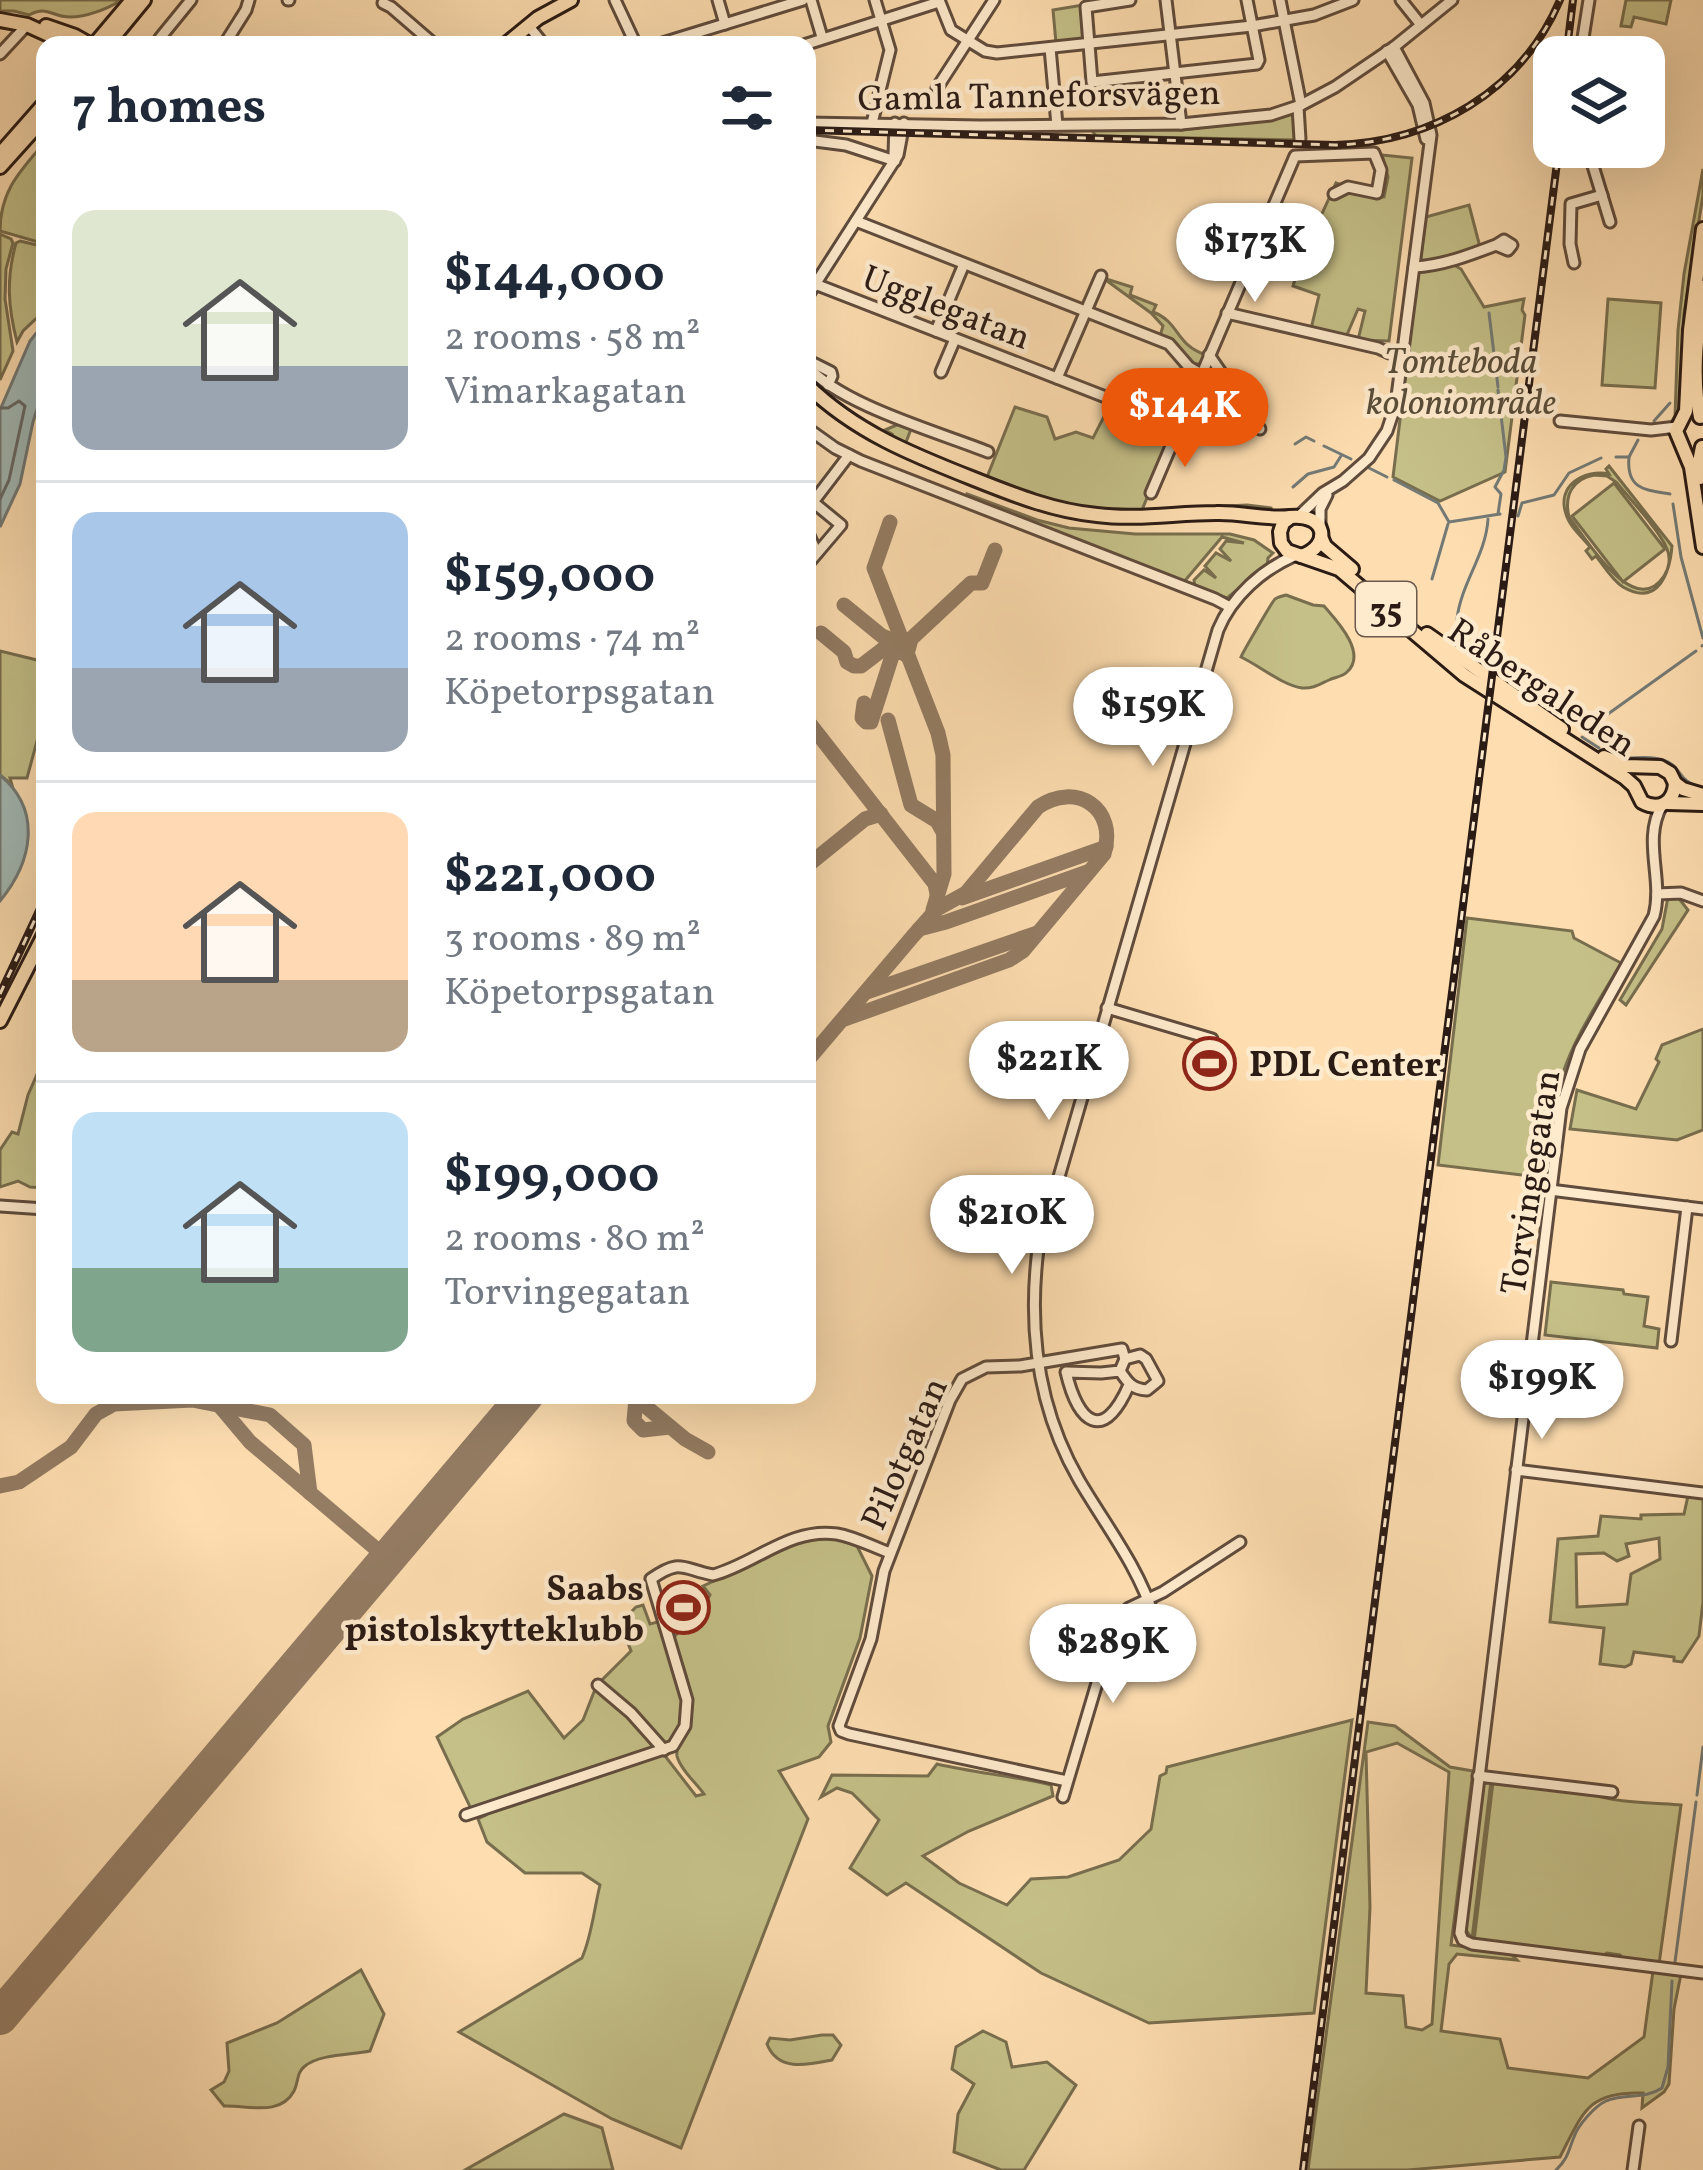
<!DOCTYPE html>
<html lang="en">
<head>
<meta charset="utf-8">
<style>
  body { margin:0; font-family:Vollkorn,serif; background:#f2f2f3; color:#1f2937; height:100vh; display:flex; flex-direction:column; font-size:45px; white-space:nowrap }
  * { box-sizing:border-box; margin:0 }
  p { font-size:39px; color:#747a83 }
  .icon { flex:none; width:66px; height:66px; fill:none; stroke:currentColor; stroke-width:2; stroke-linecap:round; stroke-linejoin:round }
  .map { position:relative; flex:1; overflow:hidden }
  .sheet { position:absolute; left:36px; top:36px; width:780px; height:1368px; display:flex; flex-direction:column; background:#fff; border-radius:24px; box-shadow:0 12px 48px #0002 }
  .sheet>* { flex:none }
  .tools { position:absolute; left:1533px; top:36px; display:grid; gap:24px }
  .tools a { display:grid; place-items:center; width:132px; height:132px; border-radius:24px; background:#fff; box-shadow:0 12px 48px #0002; font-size:60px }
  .price { position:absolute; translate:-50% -102px; padding:0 27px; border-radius:42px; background:#fff; color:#222; font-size:39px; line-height:78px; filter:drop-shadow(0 3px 6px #0008) }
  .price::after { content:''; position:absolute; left:50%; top:72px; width:36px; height:27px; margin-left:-18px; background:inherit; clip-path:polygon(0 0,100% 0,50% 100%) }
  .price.selected { background:#ea580c; color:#fff }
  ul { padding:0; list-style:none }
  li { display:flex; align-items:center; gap:36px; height:300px; padding:0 36px }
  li+li { border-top:3px solid #e0e1e3 }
  li span { display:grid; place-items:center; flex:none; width:336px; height:240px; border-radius:24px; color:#555 }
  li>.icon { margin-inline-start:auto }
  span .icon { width:144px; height:144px; fill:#fffc; stroke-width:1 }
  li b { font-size:51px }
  h2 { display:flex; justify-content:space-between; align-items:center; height:144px; padding:0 36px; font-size:51px }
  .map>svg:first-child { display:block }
</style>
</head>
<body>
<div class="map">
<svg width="1703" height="2170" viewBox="0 0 1703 2170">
  <rect width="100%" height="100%" fill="#fedeb1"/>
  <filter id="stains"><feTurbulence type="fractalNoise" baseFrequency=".00167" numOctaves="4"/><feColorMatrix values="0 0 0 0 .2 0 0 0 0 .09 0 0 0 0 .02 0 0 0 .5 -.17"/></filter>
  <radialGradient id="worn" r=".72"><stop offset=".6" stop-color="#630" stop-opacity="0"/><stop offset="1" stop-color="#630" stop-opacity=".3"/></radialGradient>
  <g fill="#c5c088" stroke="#786e4e" stroke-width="3" fill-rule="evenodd">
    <path d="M0,0h121c-13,9 -35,17 -51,17 -19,0 -22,-12 -41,-2l-15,-4h-14z"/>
    <path d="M1626,0h45l-5,24 -32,-7 -3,10 -10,-1z"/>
    <path d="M1083,5l3,35 -30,3 -3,-33z"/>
    <path d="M1295,113l2,27 -201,-4 -3,-4 1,-4 88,2 101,-13z"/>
    <path d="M45,142v102l-45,-13c0,-40 20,-60 45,-89z"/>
    <path d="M1382,155l30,3 -23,183 -31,-1 7,-29 -7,-2 -12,28 -35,-8 8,-34 -26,-9 9,-30 -9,-5 8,-21 14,-1 21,-46 40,15 8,-1 4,-20z"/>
    <path d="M1703,169v26l-19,119 -2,92 -7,16 -6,4 6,-10 3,-86 6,-56z"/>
    <path d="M1469,205l11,42 -60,16 6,-46z"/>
    <path d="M0,234l11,5 2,4 -7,26 -1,30 8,52 -13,29z"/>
    <path d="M20,241l25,6v63l-22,21 -6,11c-9,-35 -11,-63 -1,-99z"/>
    <path d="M1452,264l9,5 23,38 40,-8 -2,11 3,5 -20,157 -65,29 -47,-24 25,-205z"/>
    <path d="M1103,278l29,9 -2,8 26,10 -3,7c27,10 22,33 53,43l-5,9h-9l-14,-18 -18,-10 3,-10 -12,-13z"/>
    <path d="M1608,299l53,4 -6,85 -53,-3z"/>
    <path d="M1152,378l18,6 -16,35 22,8 -34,83 105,-5 24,3v5h-157l-66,-11 -159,-62 3,-6 -7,-4 14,-6 12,5 -6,16 82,32 28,-70 32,10 8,22 21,-7 17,6 18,-35 14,4 5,-4 10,3z"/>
    <path d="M1609,466l63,80c-2,25 -13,62 -49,41 -11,-7 -19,-21 -27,-31l-4,3 -6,-8 4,-4c-8,-10 -21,-21 -24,-33 -10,-29 19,-45 43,-40l-3,-5zM1594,475l13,1 9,6c14,17 44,49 51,67 4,9 2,20 -3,27 -30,45 -78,-38 -95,-59 -5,-21 3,-38 25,-42z"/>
    <path d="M1614,483l51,66 -42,33 -51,-66z"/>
    <path d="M967,494l70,26 32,8 66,6h95l24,6 19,13 -5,5 -1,8 -40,32 -32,-11 -1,-7 10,-10 12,8 -11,-12 11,-13 15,8 -11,-12 6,-8 18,2 -22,-6 -39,46 -217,-85z"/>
    <path d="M1286,595l27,10 11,1c12,14 44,47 23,66 -5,5 -12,5 -18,8 -9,4 -16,9 -27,8 -20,-3 -42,-22 -61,-31 2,-5 31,-55 34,-58 3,-2 7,-3 11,-4z"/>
    <path d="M0,651l45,11v68h-5l-13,48h-17l2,7 -12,-10z"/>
    <path d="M1677,896l11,14 -62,95 -6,-5 42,-71 6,-32z"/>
    <path d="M1467,918l105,13 2,7 47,25c-20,35 -45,71 -58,110 -11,34 -13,70 -17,105l-108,-13z"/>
    <path d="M1703,1029v101l-26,10 -107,-11 7,-39 59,19 23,-47 -3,-3 6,-14z"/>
    <path d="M45,1056v132l-15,-1 -12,-6 -18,6v-37l12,-18 6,2 10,-39z"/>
    <path d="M1551,1282l72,8 1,4 24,3 -4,29 15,3 -2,19 -112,-13z"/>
    <path d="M1688,1496l15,2v104l-4,34 -17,26 -8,-1v-4l-40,-5 -3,12 -6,3 -25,-3 4,-36 -54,-6 8,-83 40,-3 3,-20 40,3v-4l43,-1zM1659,1538l1,21 -29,15 -4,30 -50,3 -1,-53 28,-1 13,8 12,-5 -3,-12z"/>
    <path d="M821,1537l16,2 20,7 15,30 -12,62 -32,88 3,16 -12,15 -40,14 29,48 -127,329 -69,-29 -153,-87 123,-74c10,-23 12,-49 18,-73l-18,-12h-57l-38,-31 -9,-23 8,-4v-4l176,-59 34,44 8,-2c-7,-10 -24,-25 -27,-38 -2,-13 12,-30 14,-44 2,-25 -10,-50 -18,-74l14,-14h-2l-18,-19 14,-14 20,20 9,-16 -7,-9 103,-47z"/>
    <path d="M643,1605l7,19 8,-2 -1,-6h2c9,29 31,77 23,106 -2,10 -10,17 -17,24l-32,-36 -33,-28 31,-31 -11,-28 16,-16z"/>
    <path d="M596,1687l26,20 37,41 -187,63 -35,-74 26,-18 65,-28 36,47 19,-18z"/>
    <path d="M1352,1720l-38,293 -165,10 -108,-50 -135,-90 -19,12 -37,-27 29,-48 -27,-27 -15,-5 -16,9 11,-22 96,1 9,-12c39,9 76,12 114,21l2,11 -84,35 -46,25 36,27 48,22 24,-26 37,-2 51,-17 32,-31 9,-53 6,-3 1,-6z"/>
    <path d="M1368,1722l27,4 55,41 23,4 -22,174 59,8 7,7 -60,-6 -8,10 -8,67 59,8 8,29 80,10 56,-41 9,-66 28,3 -7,35 -5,75 -5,8 -22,16 1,-15c-55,-2 -60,19 -83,64l-152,13h-100zM1397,1743l52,29 -17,252 -10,6 -16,-3 -3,-31 -37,-3 4,-86 -4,-155z"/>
    <path d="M1491,1781l-19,158 -7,-11 16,-138 3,-6z"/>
    <path d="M1493,1782l98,11c18,10 66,10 90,12l-22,159 -36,-5 -3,-4 -13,-2 -5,3 -128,-15z"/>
    <path d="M361,1970l23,44 -14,37c-19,4 -50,3 -65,15 -9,7 -6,15 -11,25 -14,26 -46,14 -70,15l-13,-16 13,-8 5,-11 -2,-28 50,-20z"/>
    <path d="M983,2031l23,11 6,25 35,-5 29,23 -52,85h-23l-47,-18 4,-38 16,-30 -22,-15 4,-22z"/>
    <path d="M822,2035h11l8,10 -9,15c-25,5 -54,12 -65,-16l3,-6 20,2z"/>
    <path d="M564,2114l38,14 11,42h-148z"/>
  </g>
  <g fill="#a3bab6" stroke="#737a76" stroke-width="3">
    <path d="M45,322v63l-12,37 -13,62 -20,43v-117l30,-69z"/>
    <path d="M0,775c43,36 32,87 0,126z"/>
  </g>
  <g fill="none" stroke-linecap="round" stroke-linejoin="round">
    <path stroke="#676a66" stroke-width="3" d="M0,408h8l11,-7 6,5 -16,74 -9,19"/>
    <g stroke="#737a76" stroke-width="3">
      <path d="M1489,313l9,74"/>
      <path d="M1498,390l8,67 -2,13 -9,17 6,7 -3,20"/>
      <path d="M1654,421l16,-18"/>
      <path d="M1295,444l11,-7 8,4"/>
      <path d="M1324,446l27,13"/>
      <path d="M1616,457h13l9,-17"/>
      <path d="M1629,457c-3,33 17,33 41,37"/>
      <path d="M1369,468l18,9"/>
      <path d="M1394,480l44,23 11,19 51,-8"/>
      <path d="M1293,487l15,-13 26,-7 7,-11"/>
      <path d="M1673,504l8,53 22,81"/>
      <path d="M1518,516l4,-13 32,-8 15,-22 32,-15"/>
      <path d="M1432,579l16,-55"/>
      <path d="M1457,619c4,-36 29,-64 31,-100"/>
      <path d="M1702,646l1,-1"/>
      <path d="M1527,679l60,50 109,-78"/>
      <path d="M1582,737l17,11"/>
      <path d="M1622,758c13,1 28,-3 41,2 21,7 12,21 40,28"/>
      <path d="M1697,1795l6,-48"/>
      <path d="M1675,1962l21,-160"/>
      <path d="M1556,2170c12,-11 12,-19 18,-33 4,-12 21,-31 32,-36 18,-8 38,-1 56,-13l6,-21 4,-86"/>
    </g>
    <g stroke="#947c63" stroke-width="15">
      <path d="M890,522l-16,46 64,165 5,22 1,119 -11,36"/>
      <path d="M844,605l38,31 15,6"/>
      <path d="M821,633l23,19 3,10 7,4h7l30,-23 6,-1"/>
      <path d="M907,654l4,-15 60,-56h11l13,-33"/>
      <path d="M864,703l-2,15 4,4h5l21,-66 7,-5 9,5"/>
      <path d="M807,720l128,164 3,15"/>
      <path d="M888,720l23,85 26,16 6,11"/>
      <path d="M807,866l58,-47 16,-5"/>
      <path d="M962,898l144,-51"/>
      <path d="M919,929l27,-7 141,-50"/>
      <path d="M867,992l170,-59"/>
      <path d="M807,1061l106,-125 24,-27 29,-16 72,-86c38,-26 80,1 66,47l-81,97 -14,9 -167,60"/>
      <path d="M632,1395l53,44 23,13"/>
      <path d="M636,1398l-2,23 9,9 27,-3"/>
      <path d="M218,1404l32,38 138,117"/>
      <path d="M0,1486l19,-4 52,-35 25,-33 18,-10 78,-4 78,15 34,30 6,48"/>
    </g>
    <path stroke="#947c63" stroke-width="36" d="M0,2017l526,-622"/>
    <defs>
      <g id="minor">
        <path d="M288,0h1"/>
        <path d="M615,0l21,45"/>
        <path d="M718,0l7,24"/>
        <path d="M811,0l11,37"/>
        <path d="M939,0l12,30 34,21 12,2 255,-27 62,-11 39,-15"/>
        <path d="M1130,0l-44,7 6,75 165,-18 2,-4 -12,-60"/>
        <path d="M1166,0l15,124"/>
        <path d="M1280,0l21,105"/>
        <path d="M1401,0l20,25"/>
        <path d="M383,3l8,4 44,38"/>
        <path d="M528,25l16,20"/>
        <path d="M165,45l-5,-7 31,-38"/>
        <path d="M224,45l22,-35 3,-10"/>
        <path d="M656,45l147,-45"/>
        <path d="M804,45l135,-43"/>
        <path d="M1050,48l7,77"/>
        <path d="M1387,51l31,54 8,34"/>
        <path d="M0,54l27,-29"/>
        <path d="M1580,57l9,-57"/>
        <path d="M937,88l57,-88"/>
        <path d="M1298,107l2,32"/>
        <path d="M807,123l174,3 200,-2 90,-9 30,-10 34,-18 59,-40 58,-47"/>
        <path d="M872,123l18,-73 -15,-50"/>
        <path d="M807,140l39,5 49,16"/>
        <path d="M1571,147l6,6 13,3 20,66"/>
        <path d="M894,155l1,-32"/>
        <path d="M856,221l313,123 20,23 12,7"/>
        <path d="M1574,263l-4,-19 1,-40 31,-9"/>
        <path d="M1414,267c27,-1 56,-12 82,-22l12,5 4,-5 -8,-5 -8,5"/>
        <path d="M815,284l311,121"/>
        <path d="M807,297l91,-142 6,-32"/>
        <path d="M1227,313l151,35 11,5 14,-2"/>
        <path d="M936,331l28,-67"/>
        <path d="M1209,355l51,74"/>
        <path d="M807,365l6,-2 18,9 1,4 -4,9"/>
        <path d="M807,366c34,39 131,66 181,86"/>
        <path d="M941,372l14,-33"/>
        <path d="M1057,378l44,-102"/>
        <path d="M1560,421l91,9 26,-3"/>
        <path d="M807,428l28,20 26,13 354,138 15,8"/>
        <path d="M1151,493l144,-337 79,-3 7,17 -4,23 -29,-6 -14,7"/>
        <path d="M807,510l42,-55"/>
        <path d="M1300,515l23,-22 20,-12 26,-23 18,-27 9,-27 35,-269 -7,-32 -30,-56"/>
        <path d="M1320,530v-21l7,-14"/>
        <path d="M807,531l10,22"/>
        <path d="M807,565l34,-40 -28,-23"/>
        <path d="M1662,805c-20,36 2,73 -8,111l-74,133 -19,59 -101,825 3,7 9,4 231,29"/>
        <path d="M1657,894l24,-1 22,8"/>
        <path d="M1107,1008l105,31"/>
        <path d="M1550,1190l153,19"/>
        <path d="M0,1206l45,3"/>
        <path d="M1671,1341l16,-134"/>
        <path d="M1120,1371c8,12 12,18 27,19l11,-9 -12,-22 -6,-4 -15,4 -5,12 -19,2 -35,-1c12,51 37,72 63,13"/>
        <path d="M1516,1470l187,23"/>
        <path d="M1154,1617c-16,-51 -48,-91 -75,-137 -41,-71 -51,-150 -41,-231l180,-619c14,-34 45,-61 78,-75"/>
        <path d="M598,1685l33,28 33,37"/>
        <path d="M1478,1776l134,16"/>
        <path d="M1067,1781l-218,-47 -8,-3 -2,-5 32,-87 13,-68 66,-171 12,-21 24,-12 34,-1 102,-17 3,10"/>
        <path d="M1063,1797l51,-171 8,-12 7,-6 34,-16 77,-50"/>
        <path d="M466,1815l207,-69 12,-20 2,-26 -36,-121c30,-21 31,-10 62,-4 42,-11 77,-48 124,-41 18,3 36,13 53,19"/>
        <path d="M1633,2170l6,-44"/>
      </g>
      <g id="major">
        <path d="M0,20l27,5 44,20"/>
        <path d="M46,26l29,10 16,9"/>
        <path d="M94,45l38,-45"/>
        <path d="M107,45l37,-45"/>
        <path d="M505,45l33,-27 33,-18"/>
        <path d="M0,154l45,-51"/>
        <path d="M0,167l45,-50"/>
        <path d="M1703,229l-13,101 -4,81 -10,20 15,36 12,80"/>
        <path d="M807,385c48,47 106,70 167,94 40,16 80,32 123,36 40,5 79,-2 119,-2 25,-1 49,7 74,4 37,-4 42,29 11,39"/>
        <path d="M1700,417c-9,-42 -2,-88 3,-130"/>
        <path d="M1700,478l-1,-16 3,-15"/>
        <path d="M1291,517l-8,6 -3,9 1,11 6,8 52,18 125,106 161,103 9,8 8,16c17,9 32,1 33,-19"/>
        <path d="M1321,537l4,9 27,23"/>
        <path d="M1427,634l135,95"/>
        <path d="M1604,757l22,9 34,1 10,6 5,10 8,6 20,6"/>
        <path d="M1668,803l35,1"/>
        <path d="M0,1021l45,-88"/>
      </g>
    </defs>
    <use href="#minor" stroke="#604c3c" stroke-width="15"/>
    <use href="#major" stroke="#2b1b15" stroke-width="18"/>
    <use href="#minor" stroke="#feeacc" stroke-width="9"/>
    <use href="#major" stroke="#fedeb1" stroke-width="12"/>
    <defs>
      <g id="rail">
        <path d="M1566,57l7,-57"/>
        <path d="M807,130l528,15c97,-3 186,-53 225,-145"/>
        <path d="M0,994l45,-96"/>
        <path d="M1303,2170l256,-2023"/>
      </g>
    </defs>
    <use href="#rail" stroke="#2b1b15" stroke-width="8"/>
    <use href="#rail" stroke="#feeacc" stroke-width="3" stroke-dasharray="9" stroke-linecap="butt"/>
  </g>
  <defs>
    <symbol id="stadium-ring" viewBox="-11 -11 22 22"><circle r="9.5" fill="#feeacc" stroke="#8f2418" stroke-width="1.5"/><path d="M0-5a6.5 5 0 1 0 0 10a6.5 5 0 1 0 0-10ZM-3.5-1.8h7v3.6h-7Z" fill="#8f2418"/></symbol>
  </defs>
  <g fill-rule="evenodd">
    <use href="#stadium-ring" x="1180" y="1034" width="59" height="59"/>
    <use href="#stadium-ring" x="654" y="1578" width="59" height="59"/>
  </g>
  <g text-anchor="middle" stroke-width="9" stroke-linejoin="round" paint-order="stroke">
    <rect fill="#feeacc" stroke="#6a594c" stroke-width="3" x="1356" y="582" width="60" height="54" rx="9"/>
    <g font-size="33" font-weight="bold" fill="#2b1b15">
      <text x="1386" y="621">35</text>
    </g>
    <g font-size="36" fill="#2b1b15" stroke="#feeacc">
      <text transform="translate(1039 94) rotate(-1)" y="13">Gamla Tanneforsvägen</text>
      <text transform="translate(947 306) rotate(21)" y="13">Ugglegatan</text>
      <text transform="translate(1543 686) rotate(34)" y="13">Råbergaleden</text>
      <text transform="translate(1529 1182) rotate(-81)" y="13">Torvingegatan</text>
      <text transform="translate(903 1453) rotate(-66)" y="13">Pilotgatan</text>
    </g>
    <g font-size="36" font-style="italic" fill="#594d38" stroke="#feeacc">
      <text x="1461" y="373">Tomteboda<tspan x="1461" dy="41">koloniområde</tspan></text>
    </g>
    <g font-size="36" font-weight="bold" fill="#2b1b15" stroke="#feeacc" text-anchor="start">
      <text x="1249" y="1076">PDL Center</text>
      <text x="644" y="1600" text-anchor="end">Saabs<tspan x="644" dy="41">pistolskytteklubb</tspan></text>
    </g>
  </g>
  <rect width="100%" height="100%" filter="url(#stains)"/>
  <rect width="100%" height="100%" fill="url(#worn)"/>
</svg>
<div class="tools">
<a><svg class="icon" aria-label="layers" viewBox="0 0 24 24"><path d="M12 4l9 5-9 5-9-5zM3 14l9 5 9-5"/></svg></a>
</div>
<b class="price" style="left:1255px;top:305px">$173K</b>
<b class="price selected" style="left:1185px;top:470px">$144K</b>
<b class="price" style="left:1153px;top:769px">$159K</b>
<b class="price" style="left:1049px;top:1123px">$221K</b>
<b class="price" style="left:1012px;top:1277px">$210K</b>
<b class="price" style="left:1542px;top:1442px">$199K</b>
<b class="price" style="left:1113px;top:1706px">$289K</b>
<section class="sheet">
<h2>7 homes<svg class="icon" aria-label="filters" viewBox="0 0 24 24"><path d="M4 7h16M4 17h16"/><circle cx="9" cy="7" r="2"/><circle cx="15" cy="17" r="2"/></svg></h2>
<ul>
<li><span style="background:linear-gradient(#dfe7d0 65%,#9aa5b1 0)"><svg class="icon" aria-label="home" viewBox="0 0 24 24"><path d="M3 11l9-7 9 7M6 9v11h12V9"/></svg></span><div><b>$144,000</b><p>2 rooms · 58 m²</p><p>Vimarkagatan</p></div></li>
<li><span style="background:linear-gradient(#a9c7e8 65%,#9aa5b1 0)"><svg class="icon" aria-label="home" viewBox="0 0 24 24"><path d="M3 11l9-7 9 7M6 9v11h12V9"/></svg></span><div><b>$159,000</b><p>2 rooms · 74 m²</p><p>Köpetorpsgatan</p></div></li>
<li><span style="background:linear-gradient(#ffd9b3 70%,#b9a48a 0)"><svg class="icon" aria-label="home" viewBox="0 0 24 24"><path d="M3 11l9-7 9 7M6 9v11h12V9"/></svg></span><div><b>$221,000</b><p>3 rooms · 89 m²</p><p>Köpetorpsgatan</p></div></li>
<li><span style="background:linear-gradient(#bfe0f5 65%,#7fa58c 0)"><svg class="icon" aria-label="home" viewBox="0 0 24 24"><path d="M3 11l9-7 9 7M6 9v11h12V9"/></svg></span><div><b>$199,000</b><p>2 rooms · 80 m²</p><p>Torvingegatan</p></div></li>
</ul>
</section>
</div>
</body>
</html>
